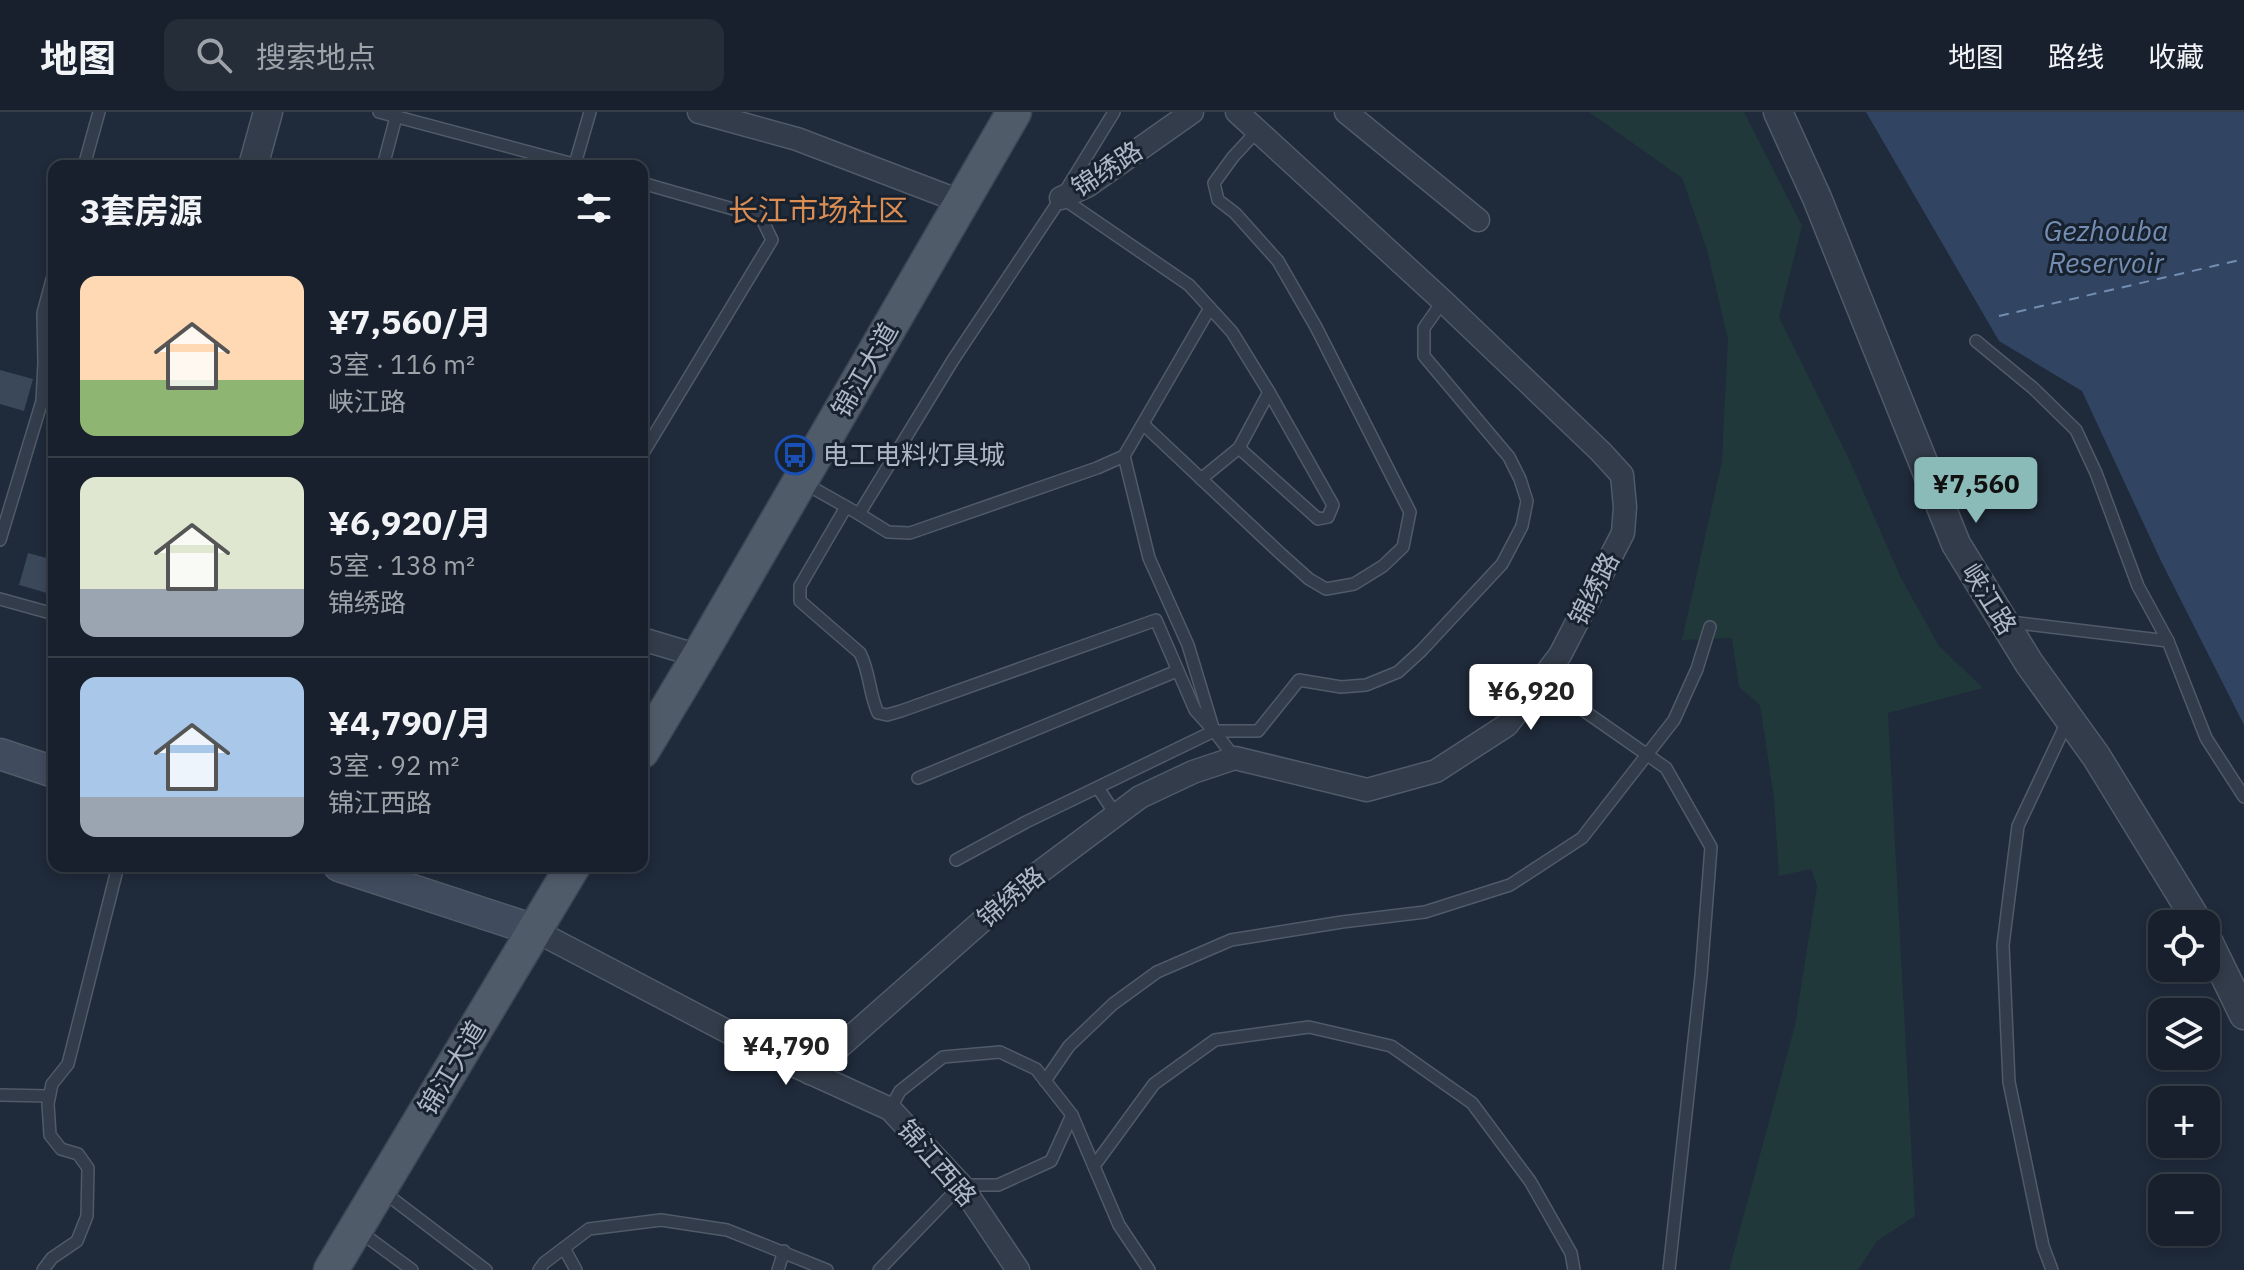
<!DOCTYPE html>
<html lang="zh">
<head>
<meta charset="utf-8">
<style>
  body { margin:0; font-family:"IBM Plex Sans","Noto Sans SC",sans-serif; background:#242d38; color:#f1f3f6; height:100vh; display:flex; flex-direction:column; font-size:30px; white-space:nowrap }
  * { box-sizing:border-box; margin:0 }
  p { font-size:26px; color:#9ea3a9 }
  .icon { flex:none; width:44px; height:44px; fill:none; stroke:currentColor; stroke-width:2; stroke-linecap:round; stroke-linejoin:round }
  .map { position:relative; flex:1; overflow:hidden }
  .panel { position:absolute; left:48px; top:48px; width:600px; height:712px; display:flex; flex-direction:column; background:#17202c; border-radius:16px; box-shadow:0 4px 12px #0003,0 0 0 2px #363e48 }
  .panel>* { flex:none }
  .buttons { position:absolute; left:2148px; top:798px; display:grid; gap:16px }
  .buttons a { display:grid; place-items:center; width:72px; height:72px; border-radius:16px; background:#17202c; box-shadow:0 4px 12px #0003,0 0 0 2px #363e48; font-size:40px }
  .price { position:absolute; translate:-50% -68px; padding:0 18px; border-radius:8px; background:#fff; color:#222; font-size:26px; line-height:52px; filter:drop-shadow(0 2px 4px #0008) }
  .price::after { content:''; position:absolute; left:50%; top:48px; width:24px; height:18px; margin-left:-12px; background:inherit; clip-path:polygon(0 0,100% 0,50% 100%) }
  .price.current { background:#8bbbb9; color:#111 }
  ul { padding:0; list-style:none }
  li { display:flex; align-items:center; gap:24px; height:200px; padding:0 32px }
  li+li { border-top:2px solid #363e48 }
  li span { display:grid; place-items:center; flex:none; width:224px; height:160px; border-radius:16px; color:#555 }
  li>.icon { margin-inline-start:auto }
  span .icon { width:96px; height:96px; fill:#fffc; stroke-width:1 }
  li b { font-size:34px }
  h2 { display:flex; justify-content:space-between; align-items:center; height:96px; padding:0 32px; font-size:34px }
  header { display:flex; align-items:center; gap:48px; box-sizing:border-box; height:112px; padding:0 40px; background:#17202c; border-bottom:2px solid #363e48 }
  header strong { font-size:38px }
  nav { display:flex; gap:44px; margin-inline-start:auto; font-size:28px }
  .search { width:560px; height:72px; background:#242d38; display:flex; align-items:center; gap:20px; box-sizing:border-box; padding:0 28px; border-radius:16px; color:#9ea3a9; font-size:30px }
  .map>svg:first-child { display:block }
</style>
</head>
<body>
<header>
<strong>地图</strong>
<div class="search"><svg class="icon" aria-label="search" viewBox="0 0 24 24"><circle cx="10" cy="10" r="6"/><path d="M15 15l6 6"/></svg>搜索地点</div>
<nav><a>地图</a><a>路线</a><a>收藏</a></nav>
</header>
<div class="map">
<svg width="2244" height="1158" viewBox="0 0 2244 1158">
  <rect width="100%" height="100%" fill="#1f2a3a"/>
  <path fill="#21383b" d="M1589,0h155l58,114 -23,91 70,142 51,117 39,70 44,42 -95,25 27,503 -38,25 -19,29h-129l66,-245 22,-139 -6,-17 -32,7 -5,-78 -14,-93 -21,-18 -7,-49 -50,2 40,-179 6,-122 -21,-89 -25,-72z"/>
  <path fill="#314562" d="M1866,0h378v613l-83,-164 -79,-170 -83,-50z"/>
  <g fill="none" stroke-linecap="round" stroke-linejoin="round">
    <path stroke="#738eb2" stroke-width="2" stroke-dasharray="10 8" stroke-linecap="butt" d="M1999,204l245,-57"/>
  </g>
  <g fill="#3b485a">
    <path d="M0,258l33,9 -9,32 -24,-7z"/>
    <path d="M28,441l26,7v35l-35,-10z"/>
  </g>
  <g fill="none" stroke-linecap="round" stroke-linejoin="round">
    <defs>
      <g id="service">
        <path d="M379,0l202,54"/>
        <path d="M575,52l15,-52"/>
        <path d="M84,54l15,-54"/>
        <path d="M383,54l13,-49"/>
        <path d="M642,71l119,34 11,23 -130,215"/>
        <path d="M1062,86l127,87 43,47 37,60 64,113 -5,12 -10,2 -79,-71"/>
        <path d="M1976,229l57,47 43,42 20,43 42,113 30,55 38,97 38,59"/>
        <path d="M1144,313l137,129 28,25 17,10 28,-5 29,-18 20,-19 7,-35 -94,-185 -38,-66 -43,-48 -17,-13 -4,-17 19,-26 24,-26"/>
        <path d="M1124,344l25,102 39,87 26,86 21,27"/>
        <path d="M1201,367l38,-31 30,-56"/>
        <path d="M804,371l55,31 94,-154 108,-162 53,-86"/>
        <path d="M846,395l-46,79v15l60,52c10,19 9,41 18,60l9,2 14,-4 255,-91 39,90 19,21"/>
        <path d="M859,402l29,18 22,1 187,-65 27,-12 86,-148"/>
        <path d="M0,428l42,-139 2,-38 -1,-50 11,-41"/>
        <path d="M0,487l54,15"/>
        <path d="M2010,510l158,19"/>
        <path d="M1570,589l96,67 45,79 -10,129 -32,294"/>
        <path d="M918,666l259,-107"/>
        <path d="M1098,676l18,27"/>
        <path d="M956,748l70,-38 188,-91h44l41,-51 42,7 25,-2 32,-13 23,-21 81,-87 20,-38 5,-25 -7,-22 -11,-22 -85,-101v-28l19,-27"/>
        <path d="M1045,969l24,-35 44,-42 44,-32 74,-32 111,-18 83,-10 85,-27 72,-47 92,-118 23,-51 13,-42"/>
        <path d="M0,983l49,1"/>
        <path d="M890,997l10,-18 43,-34 57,-5 36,17 36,46 47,110 30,45"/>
        <path d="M1094,1054l60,-82 61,-44 94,-13 82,19 81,57 58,78 41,72 3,17"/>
        <path d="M381,1078l105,80"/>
        <path d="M359,1119l53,39"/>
        <path d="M564,1136l12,22"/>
        <path d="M43,1158l9,-12 25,-17 10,-25 1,-48 -10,-14 -17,-5 -11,-14 -2,-31 4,-20 16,-20 50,-198"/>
        <path d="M539,1158l5,-7 45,-34 72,-9 66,10 100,40"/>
        <path d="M778,1158l6,-19"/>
        <path d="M879,1158l82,-85h37l53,-24 21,-46"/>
        <path d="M2052,1158l-9,-24 -34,-164 -6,-137 15,-119 49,-104"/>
      </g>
      <g id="minor">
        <path d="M699,0l98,27 165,63"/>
        <path d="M1346,0l132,108"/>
        <path d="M1061,86l26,-12 105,-74"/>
        <path d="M642,527l57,17"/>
        <path d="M534,818l244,128 112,51 71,76 57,85"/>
        <path d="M810,961l215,-190 115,-86 53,-25 42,-14 132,32 69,-19 71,-46 53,-70 63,-122 2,-26 -3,-32 -21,-23 -158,-151 -206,-189"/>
      </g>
      <g id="tertiary">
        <path d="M1778,0l39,86 139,346 73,119 67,93 103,168"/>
        <path d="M253,54l15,-54"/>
        <path d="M2206,825l38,78"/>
      </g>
      <g id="secondary">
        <path d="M0,642l54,18"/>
        <path d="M339,754l195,64"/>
      </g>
      <g id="primary">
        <path d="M642,639l57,-95 315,-544"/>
        <path d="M331,1158l242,-404"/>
      </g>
    </defs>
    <use href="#service" stroke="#505a68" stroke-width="14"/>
    <use href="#minor" stroke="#505a68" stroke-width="25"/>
    <use href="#tertiary" stroke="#505a68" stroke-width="31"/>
    <use href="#secondary" stroke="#505a68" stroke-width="33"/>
    <use href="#primary" stroke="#3c4553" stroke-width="37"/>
    <use href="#service" stroke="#333c4a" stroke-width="11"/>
    <use href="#minor" stroke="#333c4a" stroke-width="22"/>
    <use href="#tertiary" stroke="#333c4a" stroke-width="28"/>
    <use href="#secondary" stroke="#404b5d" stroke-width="30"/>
    <use href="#primary" stroke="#505b6a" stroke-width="34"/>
  </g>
  <defs>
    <symbol id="bus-ring" viewBox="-11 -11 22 22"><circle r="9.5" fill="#18212e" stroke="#1a4fb4" stroke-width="1.5"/><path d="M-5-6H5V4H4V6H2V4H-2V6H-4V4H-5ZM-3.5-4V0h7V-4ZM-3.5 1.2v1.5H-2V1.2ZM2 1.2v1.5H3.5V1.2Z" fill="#1a4fb4"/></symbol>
  </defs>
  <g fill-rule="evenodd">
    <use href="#bus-ring" x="773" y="321" width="44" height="44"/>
  </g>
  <g text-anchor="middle" stroke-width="6" stroke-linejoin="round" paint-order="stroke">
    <g font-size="26" fill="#adb7c7" stroke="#18212e">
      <text transform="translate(1107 57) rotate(-33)" y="9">锦绣路</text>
      <text transform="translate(865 258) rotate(-60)" y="9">锦江大道</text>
      <text transform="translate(1594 477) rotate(-63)" y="9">锦绣路</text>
      <text transform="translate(1989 487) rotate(58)" y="9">峡江路</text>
      <text transform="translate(1011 785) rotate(-40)" y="9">锦绣路</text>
      <text transform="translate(452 956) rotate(-59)" y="9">锦江大道</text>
      <text transform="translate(937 1051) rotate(49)" y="9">锦江西路</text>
    </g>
    <g font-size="26" fill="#adb7c7" stroke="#18212e" text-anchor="start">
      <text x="823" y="352">电工电料灯具城</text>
    </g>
    <g font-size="28" font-style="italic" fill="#738eb2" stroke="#18212e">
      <text x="2106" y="129">Gezhouba<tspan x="2106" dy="32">Reservoir</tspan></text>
    </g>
    <g font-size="30" fill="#db8e54" stroke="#18212e">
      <text x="818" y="109">长江市场社区</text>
    </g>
  </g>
</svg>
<div class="buttons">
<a><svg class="icon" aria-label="locate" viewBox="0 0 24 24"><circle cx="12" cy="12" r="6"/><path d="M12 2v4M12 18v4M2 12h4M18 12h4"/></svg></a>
<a><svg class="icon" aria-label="layers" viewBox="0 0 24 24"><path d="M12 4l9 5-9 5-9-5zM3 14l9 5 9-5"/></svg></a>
<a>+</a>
<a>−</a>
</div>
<b class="price current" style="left:1976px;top:413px">¥7,560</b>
<b class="price" style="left:1531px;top:620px">¥6,920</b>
<b class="price" style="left:786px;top:975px">¥4,790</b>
<section class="panel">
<h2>3套房源<svg class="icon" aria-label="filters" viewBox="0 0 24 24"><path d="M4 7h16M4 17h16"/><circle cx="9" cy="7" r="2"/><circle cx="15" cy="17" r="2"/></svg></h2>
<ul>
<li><span style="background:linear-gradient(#ffd9b3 65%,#8fb573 0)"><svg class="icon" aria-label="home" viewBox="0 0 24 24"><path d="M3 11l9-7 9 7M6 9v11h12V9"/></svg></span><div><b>¥7,560/月</b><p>3室 · 116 m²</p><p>峡江路</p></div></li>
<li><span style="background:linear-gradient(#dfe7d0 70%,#9aa5b1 0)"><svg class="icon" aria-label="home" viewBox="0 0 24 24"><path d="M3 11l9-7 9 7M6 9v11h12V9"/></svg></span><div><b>¥6,920/月</b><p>5室 · 138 m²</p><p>锦绣路</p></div></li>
<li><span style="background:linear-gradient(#a9c7e8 75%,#9aa5b1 0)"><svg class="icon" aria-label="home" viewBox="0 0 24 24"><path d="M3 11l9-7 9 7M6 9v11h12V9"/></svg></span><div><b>¥4,790/月</b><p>3室 · 92 m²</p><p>锦江西路</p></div></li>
</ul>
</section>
</div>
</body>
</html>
